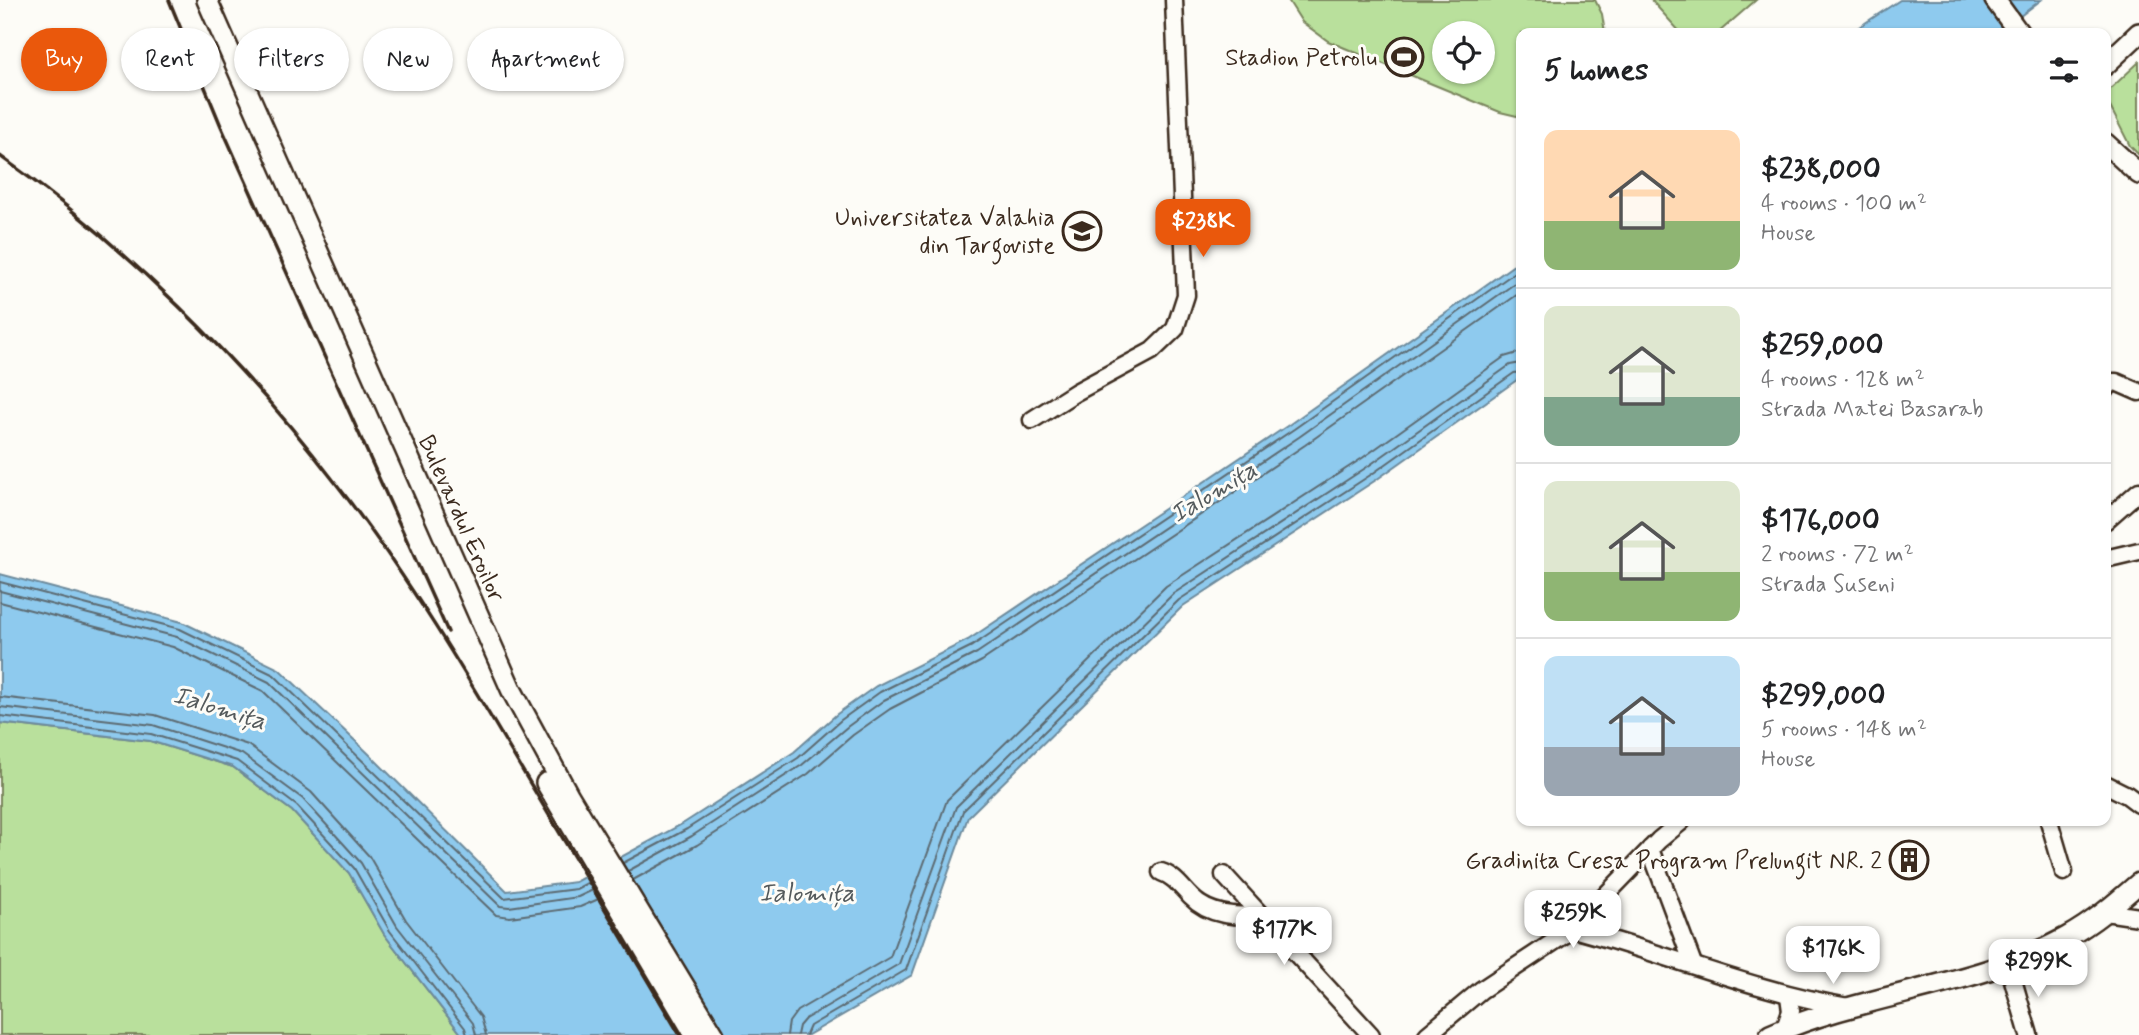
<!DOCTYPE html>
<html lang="en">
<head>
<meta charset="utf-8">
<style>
  body { margin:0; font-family:Mynerve,sans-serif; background:#f2f2f2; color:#202124; height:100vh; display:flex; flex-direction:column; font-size:26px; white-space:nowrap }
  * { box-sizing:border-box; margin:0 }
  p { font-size:23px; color:#757577 }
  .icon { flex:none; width:38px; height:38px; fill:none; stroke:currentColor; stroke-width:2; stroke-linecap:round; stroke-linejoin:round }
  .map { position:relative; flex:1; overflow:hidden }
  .drawer { position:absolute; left:1516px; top:28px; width:595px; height:798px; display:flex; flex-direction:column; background:#fff; border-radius:14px; box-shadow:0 2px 5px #0004 }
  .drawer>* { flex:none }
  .guide { position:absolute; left:21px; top:28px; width:665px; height:63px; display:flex; gap:14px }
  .tools { position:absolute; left:1432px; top:21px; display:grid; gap:14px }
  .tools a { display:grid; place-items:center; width:63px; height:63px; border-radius:50%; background:#fff; box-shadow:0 2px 5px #0004; font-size:35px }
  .price { position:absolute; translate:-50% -60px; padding:0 16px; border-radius:14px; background:#fff; color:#222; font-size:23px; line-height:46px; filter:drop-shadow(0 2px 4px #0008) }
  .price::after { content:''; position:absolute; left:50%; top:42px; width:21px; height:16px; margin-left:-10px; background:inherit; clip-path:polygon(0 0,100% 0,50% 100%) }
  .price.current { background:#ea580c; color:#fff }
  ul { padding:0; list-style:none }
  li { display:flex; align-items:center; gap:21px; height:175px; padding:0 28px }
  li+li { border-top:2px solid #e0e0e0 }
  li span { display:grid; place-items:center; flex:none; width:196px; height:140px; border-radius:14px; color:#555 }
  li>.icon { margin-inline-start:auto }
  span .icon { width:84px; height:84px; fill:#fffc; stroke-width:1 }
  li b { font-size:30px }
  h2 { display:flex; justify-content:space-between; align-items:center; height:84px; padding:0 28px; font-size:30px }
  .pill { padding:0 24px; border-radius:32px; background:#fff; box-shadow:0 2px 5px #0004; font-size:24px; line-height:63px }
  .pill.current { background:#ea580c; color:#fff }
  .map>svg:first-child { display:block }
</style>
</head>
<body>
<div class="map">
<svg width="2139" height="1035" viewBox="0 0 2139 1035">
  <rect width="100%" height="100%" fill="#fdfcf7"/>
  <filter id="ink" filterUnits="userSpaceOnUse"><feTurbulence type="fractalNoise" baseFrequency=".0143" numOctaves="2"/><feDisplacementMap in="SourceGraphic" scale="14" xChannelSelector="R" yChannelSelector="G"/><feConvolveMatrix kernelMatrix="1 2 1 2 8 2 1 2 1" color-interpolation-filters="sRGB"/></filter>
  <g filter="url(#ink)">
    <g fill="#b9e09c" stroke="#7a855d" stroke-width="2" fill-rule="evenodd">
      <path d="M1288,0h307l7,14 3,19h-84v84l-21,-5 -172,-71 -26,-19zM1444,33h38v39h-38z"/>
      <path d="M1651,0h105l-38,33h-37z"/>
      <path d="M2139,62v93l-9,-9 -25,-49 3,-6z"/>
      <path d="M0,723l150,18 83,26 59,44 57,62 35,61 78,101h-462z"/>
    </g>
    <g fill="#8ecaee" stroke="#6d8a9b" stroke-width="2">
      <path d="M1900,0h141l-43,33h-148z"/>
      <path d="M1521,260v117l-145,103 -193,126 -215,211 -56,158 -104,60h-346l-78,-101 -35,-61 -57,-62 -59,-44 -83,-26 -150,-18v-149l182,48 97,47 88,83 140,139 68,-9 109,-59 110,-71 43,-38 39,-28 92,-46 196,-131 126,-85z"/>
    </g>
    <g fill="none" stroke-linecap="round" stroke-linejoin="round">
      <g stroke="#5c6a71" stroke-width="2">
        <path d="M0,582l180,47 94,46 230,223 72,-9 15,-8"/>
        <path d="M0,591l177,46 92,45 231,224 9,1 69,-10 17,-8"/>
        <path d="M0,602l173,45 90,44 233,224 14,2 70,-10 21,-9"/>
        <path d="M0,697l155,18 93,30 63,47 58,64 37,64 75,97 5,18"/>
        <path d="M0,707l153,18 89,29 61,45 58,64 36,63 76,97 3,12"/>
        <path d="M0,716l151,18 86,27 60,45 57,62 36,63 75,97 2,7"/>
        <path d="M623,863l64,-34 111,-71 43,-38 39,-28 92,-46 322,-217 227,-161"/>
        <path d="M628,871l64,-35 110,-71 45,-38 37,-27 93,-47 322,-216 222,-158"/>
        <path d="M633,880l64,-35 111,-71 45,-39 37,-26 92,-48 323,-216 216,-153"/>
        <path d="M787,1035l2,-13 8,-11 93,-54 57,-157 219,-214 195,-127 143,-102 17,-5"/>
        <path d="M797,1035l2,-9 6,-7 94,-55 57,-157 217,-213 194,-127 143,-102 11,-2"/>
        <path d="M806,1035l4,-9 96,-56 57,-159 216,-211 193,-126 142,-101 7,-1"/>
      </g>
      <defs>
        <g id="minor">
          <path d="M2105,391l6,-9h5l23,10"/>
          <path d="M1032,420l44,-28 76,-41 23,-22 11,-34 -12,-295"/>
          <path d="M2105,521l34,-30"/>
          <path d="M2105,559l34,-8"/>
          <path d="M2105,784l22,11 12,9"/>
          <path d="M2049,821l15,51"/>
          <path d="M1650,849l43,115"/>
          <path d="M1161,872c13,4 20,15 30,25 18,19 46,20 70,18"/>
          <path d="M1224,875l147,160"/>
          <path d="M2105,912l34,5"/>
          <path d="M1573,929c92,24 181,62 275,78"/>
          <path d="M2008,963l21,72"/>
          <path d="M1785,1028l6,-17 -2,-15"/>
          <path d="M1427,1035l54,-45 92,-61 86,-89 23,-19"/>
        </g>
        <g id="major">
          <path d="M207,0l304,689 58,107 145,239"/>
          <path d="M1995,0l24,33"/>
          <path d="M2105,65l34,-32"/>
          <path d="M2105,143l34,31"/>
          <path d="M546,783l149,252"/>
          <path d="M1770,1035c95,-42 205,-47 297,-98 27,-15 49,-34 72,-54"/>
        </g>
      </defs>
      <use href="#minor" stroke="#3b2a1e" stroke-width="21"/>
      <use href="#major" stroke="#3b2a1e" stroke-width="24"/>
      <use href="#minor" stroke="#fdfcf7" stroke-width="16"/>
      <use href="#major" stroke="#fdfcf7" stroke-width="19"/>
      <g stroke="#3b2a1e" stroke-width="3.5">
        <path d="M169,0l52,126 227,506"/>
        <path d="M0,156c123,87 242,205 334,325 73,93 133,195 193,297 51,86 102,171 153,257"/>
      </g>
    </g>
  </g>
  <defs>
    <symbol id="stadium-ring" viewBox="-11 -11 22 22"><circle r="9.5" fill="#fdfcf7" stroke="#3b2a1e" stroke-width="1.5"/><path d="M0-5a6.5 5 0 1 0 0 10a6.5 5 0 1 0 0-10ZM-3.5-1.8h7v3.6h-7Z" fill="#3b2a1e"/></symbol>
    <symbol id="university-ring" viewBox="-11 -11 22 22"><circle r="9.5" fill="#fdfcf7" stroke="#3b2a1e" stroke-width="1.5"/><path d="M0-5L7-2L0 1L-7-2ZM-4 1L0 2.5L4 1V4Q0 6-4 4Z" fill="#3b2a1e"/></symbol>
    <symbol id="building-ring" viewBox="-11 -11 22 22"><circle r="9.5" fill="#fdfcf7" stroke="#3b2a1e" stroke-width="1.5"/><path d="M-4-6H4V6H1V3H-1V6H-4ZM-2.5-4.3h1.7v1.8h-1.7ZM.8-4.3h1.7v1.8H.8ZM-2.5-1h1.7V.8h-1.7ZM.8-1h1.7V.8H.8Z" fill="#3b2a1e"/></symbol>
  </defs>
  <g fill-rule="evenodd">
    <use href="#stadium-ring" x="1382" y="35" width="44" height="44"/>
    <use href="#university-ring" x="1060" y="209" width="44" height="44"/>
    <use href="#building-ring" x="1887" y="838" width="44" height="44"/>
  </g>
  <g text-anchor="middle" stroke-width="6" stroke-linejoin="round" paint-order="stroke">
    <g font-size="24" fill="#3b2a1e" stroke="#fdfcf7" text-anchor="end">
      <text x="1377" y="65">Stadion Petrolu</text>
      <text x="1055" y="225">Universitatea Valahia<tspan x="1055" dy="28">din Targoviste</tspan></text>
      <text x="1882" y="868">Gradinita Cresa Program Prelungit NR. 2</text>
    </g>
    <g font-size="24" fill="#3b2a1e" stroke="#fdfcf7">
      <text transform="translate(462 518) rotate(66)" y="8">Bulevardul Eroilor</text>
    </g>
    <g font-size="26" font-style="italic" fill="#545a5c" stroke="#fdfcf7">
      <text transform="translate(1213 491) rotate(-31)" y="9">Ialomița</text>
      <text transform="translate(220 707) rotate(17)" y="9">Ialomița</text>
      <text x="807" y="901">Ialomița</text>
    </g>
  </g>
</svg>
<div class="tools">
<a><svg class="icon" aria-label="locate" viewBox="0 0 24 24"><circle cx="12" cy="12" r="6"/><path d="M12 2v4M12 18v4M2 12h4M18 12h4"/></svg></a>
</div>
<b class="price current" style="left:1203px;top:259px">$238K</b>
<b class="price" style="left:1573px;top:950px">$259K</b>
<b class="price" style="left:1284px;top:967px">$177K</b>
<b class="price" style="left:1833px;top:986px">$176K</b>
<b class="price" style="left:2038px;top:999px">$299K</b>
<div class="guide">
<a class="pill current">Buy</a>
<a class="pill">Rent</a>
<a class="pill">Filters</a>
<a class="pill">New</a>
<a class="pill">Apartment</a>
</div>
<section class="drawer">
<h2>5 homes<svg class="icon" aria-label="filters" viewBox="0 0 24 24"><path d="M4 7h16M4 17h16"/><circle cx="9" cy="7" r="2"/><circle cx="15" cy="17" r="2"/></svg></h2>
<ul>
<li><span style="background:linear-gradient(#ffd9b3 65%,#8fb573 0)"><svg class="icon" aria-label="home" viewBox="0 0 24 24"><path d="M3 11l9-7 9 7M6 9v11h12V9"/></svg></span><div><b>$238,000</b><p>4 rooms · 100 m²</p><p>House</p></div></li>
<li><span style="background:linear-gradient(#dfe7d0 65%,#7fa58c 0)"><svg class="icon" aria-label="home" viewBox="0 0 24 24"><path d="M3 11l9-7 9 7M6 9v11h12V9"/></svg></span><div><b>$259,000</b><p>4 rooms · 128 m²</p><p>Strada Matei Basarab</p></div></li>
<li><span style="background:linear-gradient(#dfe7d0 65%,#8fb573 0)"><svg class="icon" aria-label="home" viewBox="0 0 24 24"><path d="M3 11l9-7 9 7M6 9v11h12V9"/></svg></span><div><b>$176,000</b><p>2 rooms · 72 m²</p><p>Strada Suseni</p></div></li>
<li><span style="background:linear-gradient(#bfe0f5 65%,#9aa5b1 0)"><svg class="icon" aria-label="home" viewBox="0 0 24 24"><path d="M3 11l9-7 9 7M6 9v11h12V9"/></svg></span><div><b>$299,000</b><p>5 rooms · 148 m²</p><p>House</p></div></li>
</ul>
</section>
</div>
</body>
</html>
